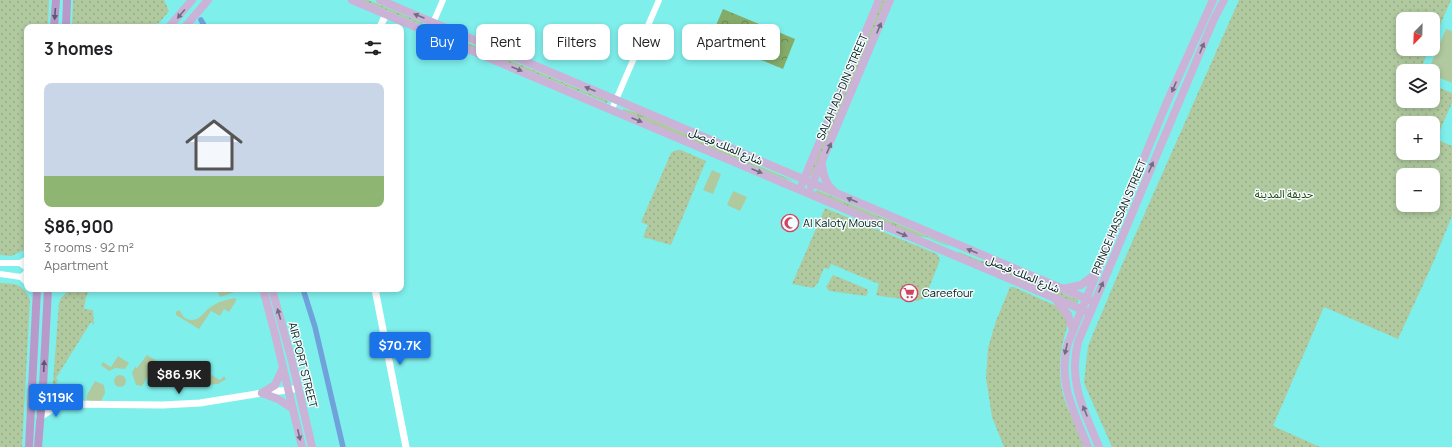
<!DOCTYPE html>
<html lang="en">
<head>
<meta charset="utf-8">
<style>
  body { margin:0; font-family:Manrope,"Noto Sans Arabic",sans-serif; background:#f2f2f2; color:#202124; height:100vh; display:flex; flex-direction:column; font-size:15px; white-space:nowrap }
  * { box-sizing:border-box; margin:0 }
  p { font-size:13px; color:#757577 }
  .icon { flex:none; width:22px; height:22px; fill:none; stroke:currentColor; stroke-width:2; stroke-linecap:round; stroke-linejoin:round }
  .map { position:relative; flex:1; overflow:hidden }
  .side { position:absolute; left:24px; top:24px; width:380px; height:268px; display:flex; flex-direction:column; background:#fff; border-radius:8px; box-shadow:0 2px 6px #0003 }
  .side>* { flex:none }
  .hud { position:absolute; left:416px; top:24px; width:380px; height:36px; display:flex; gap:8px }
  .needle { width:26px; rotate:203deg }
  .fabs { position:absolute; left:1396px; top:12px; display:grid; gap:8px }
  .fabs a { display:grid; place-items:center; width:44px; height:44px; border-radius:8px; background:#fff; box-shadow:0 2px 6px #0003; font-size:20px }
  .price { position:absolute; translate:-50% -34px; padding:0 9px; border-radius:4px; background:#1a73e8; color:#fff; font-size:13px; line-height:26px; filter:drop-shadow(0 1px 2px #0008) }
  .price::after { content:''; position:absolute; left:50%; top:24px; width:12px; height:9px; margin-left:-6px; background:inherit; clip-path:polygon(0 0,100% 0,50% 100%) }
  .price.selected { background:#222; color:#fff }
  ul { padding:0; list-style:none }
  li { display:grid; align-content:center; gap:8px; height:212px; padding:0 20px }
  li span { display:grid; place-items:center; height:124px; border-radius:8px; color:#555 }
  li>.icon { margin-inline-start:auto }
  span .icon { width:72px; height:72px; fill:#fffc; stroke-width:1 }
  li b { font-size:17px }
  h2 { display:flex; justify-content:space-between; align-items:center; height:48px; padding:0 20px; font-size:17px }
  .chip { padding:0 14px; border-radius:8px; background:#fff; box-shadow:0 2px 6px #0003; font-size:14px; line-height:36px }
  .chip.selected { background:#1a73e8; color:#fff }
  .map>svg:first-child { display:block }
</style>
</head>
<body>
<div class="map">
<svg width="1452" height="447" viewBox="0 0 1452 447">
  <defs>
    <pattern id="grass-tufts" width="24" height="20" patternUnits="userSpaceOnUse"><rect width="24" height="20" fill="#b0c99f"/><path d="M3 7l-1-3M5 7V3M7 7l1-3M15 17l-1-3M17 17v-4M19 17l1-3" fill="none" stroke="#96ac88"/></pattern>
    <pattern id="forest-crowns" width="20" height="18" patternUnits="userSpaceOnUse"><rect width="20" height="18" fill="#85ab69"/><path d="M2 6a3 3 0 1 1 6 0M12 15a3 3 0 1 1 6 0" fill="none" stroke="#6a8a55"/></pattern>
    <pattern id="park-dots" width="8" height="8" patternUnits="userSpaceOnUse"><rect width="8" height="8" fill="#b0c99f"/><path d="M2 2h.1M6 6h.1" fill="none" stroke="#96ac88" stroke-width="1.8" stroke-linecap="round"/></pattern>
  </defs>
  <rect width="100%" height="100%" fill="#7fefec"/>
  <g fill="url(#grass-tufts)">
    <path d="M623,109l15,4 158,69 -11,-3 -153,-63 -10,-5z"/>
    <path d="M817,190l131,55v1l-22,-9 -12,-1 -100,-44z"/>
  </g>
  <path fill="url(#forest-crowns)" d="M723,9l72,30 -12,30 -73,-30z"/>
  <g fill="url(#park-dots)" fill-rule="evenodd">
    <path d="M0,0h49l-1,27h-21v222l-16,7 -11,-1z"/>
    <path d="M73,0h91l5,11 -10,12 -12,4h-75z"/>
    <path d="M362,0h6l55,23v1l-1,1z"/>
    <path d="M881,0h5l-73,173 -3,4 -2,-1z"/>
    <path d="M1239,0h212l-18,41v-22h-30v30h26l-9,22h-17v30h30v-16l19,8v10l-16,36 16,7v70l-19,47 -35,76 -74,-32 -51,119 47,21h-208l-28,-64 4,-37 30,-72zM1403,123h30v30h-30zM1403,175h30v30h-30z"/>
    <path d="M439,31l169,70 -1,2 -169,-70z"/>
    <path d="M681,150l25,11 -35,84 -28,-8 5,-12 -7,-3 30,-69 3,-2z"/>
    <path d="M825,208l112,46 3,6 -15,38 -8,3 -37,-5 -4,-1 3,-11 -48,-20 -2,5 -5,-1 -6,15 -5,5 -21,-4z"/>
    <path d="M959,252l22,9 8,1 89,38v2l-2,1 -118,-49z"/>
    <path d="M833,275l34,14 1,3 -2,4 -37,-5 -3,-4z"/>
    <path d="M0,283c17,1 21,0 30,16l-8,148h-22z"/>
    <path d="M1010,287h4l58,26c-11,28 -17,58 -7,88 6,15 13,31 19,46h-80l-12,-30 -6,-39 2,-30 8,-27z"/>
    <path d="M70,289h20l-4,8 -2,12 9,1 1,15 -3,-3 -35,56 2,2 -2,3 13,10 -12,-3 -4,-7 6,-80 2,-5z"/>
  </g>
  <g fill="#b0c99f">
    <path d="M1446,29l6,2v52l-19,-8v-4h-5z"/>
    <path d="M712,170l9,4 -8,20 -10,-4z"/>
    <path d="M733,191l14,6 -7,14 -13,-6z"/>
    <path d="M219,289h24l-23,8 -3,-7z"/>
    <path d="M236,298v3l-7,11 -5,-3 -4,7 -9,-5 -12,18 -23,-14v-3l3,-2c3,3 4,8 8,9 13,5 17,-10 27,-14 6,-4 15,-6 22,-7z"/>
    <path d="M147,355l10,6 -15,25 -6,-1 -4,-12 3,-6 2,1z"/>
    <path d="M118,356l11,7 -4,6 -10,-1 -6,3 -8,-6 2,-3 8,5z"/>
    <path d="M203,370l17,10 4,-4 2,3 -8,5 -26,2 -3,-1 2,-3 4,2z"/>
    <circle cx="120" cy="381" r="6"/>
    <path d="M95,381l9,4 1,8 -4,8 -6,1 -8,-2v-5z"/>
  </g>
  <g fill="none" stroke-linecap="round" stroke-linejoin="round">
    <g stroke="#6fa1db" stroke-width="5.5">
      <path d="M201,20l4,7"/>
      <path d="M303,289l12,38 28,120"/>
    </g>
    <g stroke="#fff" stroke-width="6">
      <path d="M429,32l14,-32"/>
      <path d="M612,109l47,-109"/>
      <path d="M0,263h20l7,-4"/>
      <path d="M20,263l7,5 -1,5 -5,4"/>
      <path d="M0,274l21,3 6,6"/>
    </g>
    <g stroke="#fff" stroke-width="7">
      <path d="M380,27l6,-13"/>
      <path d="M375,289l31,158"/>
      <path d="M43,386l17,18"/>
      <path d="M40,417l20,-13 103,1 37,-2 62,-10 26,-3 11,-2"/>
    </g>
    <g stroke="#cab3d7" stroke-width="8">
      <path d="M352,0l738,313"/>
      <path d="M380,0l714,302"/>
      <path d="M169,27l23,-27"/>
      <path d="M185,27l23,-27"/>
      <path d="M822,165c1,10 4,20 12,26"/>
      <path d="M802,184l77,-184"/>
      <path d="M811,187l79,-187"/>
      <path d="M263,289l12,45 27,113"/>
      <path d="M272,289l20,72 20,86"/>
      <path d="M1063,289l18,-4 12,-9"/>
      <path d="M1056,300l12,15 5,15"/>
      <path d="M262,393l16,6 15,10"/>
      <path d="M262,393l13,-8 8,-17"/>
      <path d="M1088,447c-14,-36 -31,-65 -20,-104l99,-241 46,-102"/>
      <path d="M1099,447c-15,-37 -31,-64 -21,-105l136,-323 10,-19"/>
    </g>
    <g stroke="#b89aca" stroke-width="8">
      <path d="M54,27l2,-27"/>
      <path d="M66,27l1,-27"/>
      <path d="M29,447l8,-158"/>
      <path d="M38,447l5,-61 5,-97"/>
    </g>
  </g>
  <defs><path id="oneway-solid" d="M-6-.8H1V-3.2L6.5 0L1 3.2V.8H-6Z"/></defs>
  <g fill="#5c5870">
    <use href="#oneway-solid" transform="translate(55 14) rotate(94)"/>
    <use href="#oneway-solid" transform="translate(44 366) rotate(-87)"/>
  </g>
  <g fill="#706d81">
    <use href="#oneway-solid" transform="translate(181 14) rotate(130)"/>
    <use href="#oneway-solid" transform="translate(419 16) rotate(-157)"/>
    <use href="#oneway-solid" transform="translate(879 28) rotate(-67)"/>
    <use href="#oneway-solid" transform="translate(1202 48) rotate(-68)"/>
    <use href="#oneway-solid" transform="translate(517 69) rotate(23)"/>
    <use href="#oneway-solid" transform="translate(1174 87) rotate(113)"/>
    <use href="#oneway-solid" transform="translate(590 89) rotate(-158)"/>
    <use href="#oneway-solid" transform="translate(637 120) rotate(23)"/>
    <use href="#oneway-solid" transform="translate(829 148) rotate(-67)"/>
    <use href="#oneway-solid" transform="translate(1151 167) rotate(-67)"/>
    <use href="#oneway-solid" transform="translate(757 171) rotate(23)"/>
    <use href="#oneway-solid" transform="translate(852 200) rotate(-157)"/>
    <use href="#oneway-solid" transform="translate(902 234) rotate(23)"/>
    <use href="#oneway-solid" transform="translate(972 251) rotate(-157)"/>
    <use href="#oneway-solid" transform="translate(1101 287) rotate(-67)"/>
    <use href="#oneway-solid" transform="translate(279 314) rotate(-106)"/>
    <use href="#oneway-solid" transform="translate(1066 349) rotate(103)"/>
    <use href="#oneway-solid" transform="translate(1085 411) rotate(-112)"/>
    <use href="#oneway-solid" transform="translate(299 435) rotate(77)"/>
  </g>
  <defs>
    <symbol id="mosque-ring" viewBox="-11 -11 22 22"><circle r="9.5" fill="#f3fdfc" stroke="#d34360" stroke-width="1.5"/><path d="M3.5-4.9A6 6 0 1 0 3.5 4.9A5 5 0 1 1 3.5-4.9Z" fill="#d34360"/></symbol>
    <symbol id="supermarket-ring" viewBox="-11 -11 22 22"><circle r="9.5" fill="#f3fdfc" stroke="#d34360" stroke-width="1.5"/><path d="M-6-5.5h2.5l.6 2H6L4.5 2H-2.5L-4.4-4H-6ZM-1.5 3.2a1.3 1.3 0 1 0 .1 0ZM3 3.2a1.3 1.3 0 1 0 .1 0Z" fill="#d34360"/></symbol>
  </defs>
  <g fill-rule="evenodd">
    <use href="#mosque-ring" x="780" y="213" width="20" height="20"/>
    <use href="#supermarket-ring" x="899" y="283" width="20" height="20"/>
  </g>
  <g text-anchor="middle" stroke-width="3" stroke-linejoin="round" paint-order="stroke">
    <g font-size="11" fill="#011717" stroke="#f3fdfc">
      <text transform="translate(842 87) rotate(-67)" y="4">SALAH AD-DIN STREET</text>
      <text transform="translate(726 146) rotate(23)" y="4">شارع الملك فيصل</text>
      <text transform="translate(1119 217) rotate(-67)" y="4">PRINCE HASSAN STREET</text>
      <text transform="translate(1023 274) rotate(23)" y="4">شارع الملك فيصل</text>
      <text transform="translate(303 365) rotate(76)" y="4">AIR PORT STREET</text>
    </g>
    <g font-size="11" fill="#294313" stroke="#f3fdfc">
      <text x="1284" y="198">حديقة المدينة</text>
    </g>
    <g font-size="11" fill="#011717" stroke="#f3fdfc" text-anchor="start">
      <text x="803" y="227">Al Kaloty Mousq</text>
      <text x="922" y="297">Careefour</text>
    </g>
  </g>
</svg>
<div class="fabs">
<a><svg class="needle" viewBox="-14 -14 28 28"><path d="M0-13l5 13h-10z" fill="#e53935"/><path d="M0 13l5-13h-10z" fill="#757577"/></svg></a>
<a><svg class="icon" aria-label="layers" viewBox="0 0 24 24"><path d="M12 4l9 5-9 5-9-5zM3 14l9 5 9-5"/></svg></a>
<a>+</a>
<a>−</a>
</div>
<b class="price" style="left:400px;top:366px">$70.7K</b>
<b class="price selected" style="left:179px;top:395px">$86.9K</b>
<b class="price" style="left:56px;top:418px">$119K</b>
<div class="hud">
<a class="chip selected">Buy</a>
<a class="chip">Rent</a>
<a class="chip">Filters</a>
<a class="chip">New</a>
<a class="chip">Apartment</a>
</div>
<section class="side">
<h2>3 homes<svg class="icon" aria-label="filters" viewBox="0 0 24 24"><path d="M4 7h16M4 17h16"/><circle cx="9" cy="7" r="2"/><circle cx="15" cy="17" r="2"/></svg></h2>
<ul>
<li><span style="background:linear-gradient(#c9d6e8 75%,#8fb573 0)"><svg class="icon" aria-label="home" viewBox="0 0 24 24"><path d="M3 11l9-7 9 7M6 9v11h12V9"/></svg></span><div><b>$86,900</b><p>3 rooms · 92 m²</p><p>Apartment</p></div></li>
</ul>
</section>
</div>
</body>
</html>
